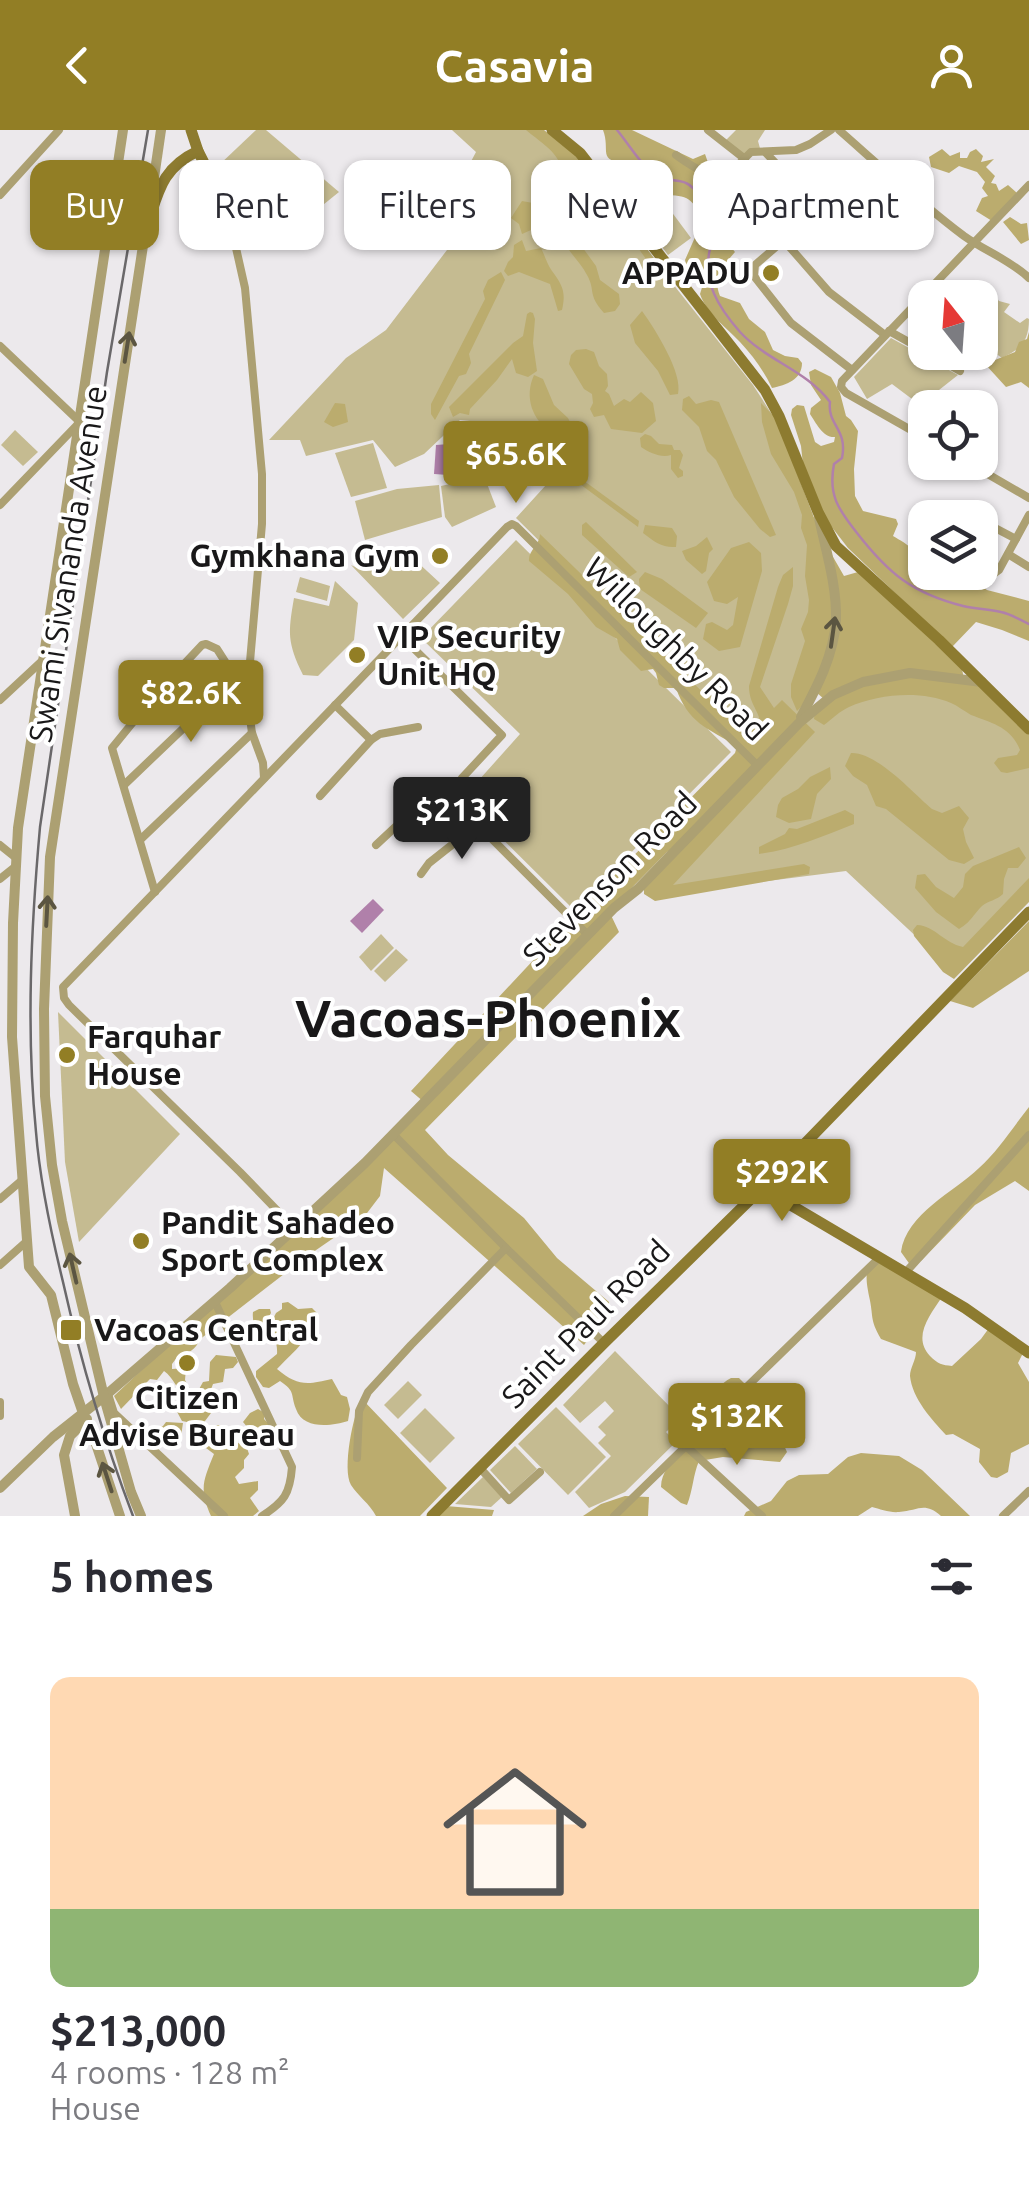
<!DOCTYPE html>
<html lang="en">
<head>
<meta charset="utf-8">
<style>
  body { margin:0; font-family:Ubuntu,sans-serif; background:#f2f2f3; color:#2b2b33; height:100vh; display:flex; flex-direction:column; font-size:38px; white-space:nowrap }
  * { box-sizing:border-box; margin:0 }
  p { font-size:32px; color:#7c7c81 }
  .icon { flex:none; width:55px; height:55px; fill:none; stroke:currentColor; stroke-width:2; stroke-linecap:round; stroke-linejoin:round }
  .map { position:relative; height:1386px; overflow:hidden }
  .drawer { display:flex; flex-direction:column; background:#fff; flex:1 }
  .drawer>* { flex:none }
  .top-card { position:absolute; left:30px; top:30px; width:970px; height:90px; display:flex; gap:20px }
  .needle { width:65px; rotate:343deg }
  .buttons { position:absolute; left:908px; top:150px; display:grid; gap:20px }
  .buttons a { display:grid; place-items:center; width:90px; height:90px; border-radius:20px; background:#fff; box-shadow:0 2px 8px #0004; font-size:50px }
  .price { position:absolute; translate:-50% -85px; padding:0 22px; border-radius:10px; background:#927e25; color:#fff; font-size:32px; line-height:65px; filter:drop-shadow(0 2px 5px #0008) }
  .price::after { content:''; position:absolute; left:50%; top:60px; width:30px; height:22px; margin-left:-15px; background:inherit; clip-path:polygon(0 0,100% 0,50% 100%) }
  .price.active { background:#222; color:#fff }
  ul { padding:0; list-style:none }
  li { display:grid; align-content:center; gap:20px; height:530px; padding:0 50px }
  li span { display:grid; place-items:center; height:310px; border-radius:20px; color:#555 }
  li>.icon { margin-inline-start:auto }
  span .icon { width:180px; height:180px; fill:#fffc; stroke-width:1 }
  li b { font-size:42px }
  h2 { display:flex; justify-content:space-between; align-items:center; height:120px; padding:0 50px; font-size:42px }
  .tag { padding:0 35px; border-radius:20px; background:#fff; box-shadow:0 2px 8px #0004; font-size:35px; line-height:90px }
  .tag.active { background:#927e25; color:#fff }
  header { display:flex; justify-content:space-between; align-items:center; height:130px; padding:0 50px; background:#927e25; color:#fff; font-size:45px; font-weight:600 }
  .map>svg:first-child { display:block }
</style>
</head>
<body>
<header><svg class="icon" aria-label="back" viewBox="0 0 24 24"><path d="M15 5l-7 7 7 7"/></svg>Casavia<svg class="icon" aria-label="person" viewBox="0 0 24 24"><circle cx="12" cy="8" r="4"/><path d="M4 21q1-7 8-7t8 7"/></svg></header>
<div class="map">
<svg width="1029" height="1386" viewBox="0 0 1029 1386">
  <rect width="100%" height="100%" fill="#ece9ec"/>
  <g fill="#c5bb91">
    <path d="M256,0h10l73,62 -52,42 -69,-68z"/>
    <path d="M452,0h86l35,28 180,227 18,28 47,134 -17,154 14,14 22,-14 106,-20 86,59v152l-76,79 -107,-100 -188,24 100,-138 -242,-239 30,-33 -35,-34v-26l-51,-5 -36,34 -29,13 -22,-27 -67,16 -6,-16h-31l77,-82 40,-28 77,-101 14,-33 -10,-27 9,-17z"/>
    <path d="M736,0h29l-7,11 3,11 -16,4 -19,-16z"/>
    <path d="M662,69l29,39 -23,17 -29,-39z"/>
    <path d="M996,167l3,4 11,3 -6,8 16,11 7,-5 2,1c0,22 -8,30 -27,39l-14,-10 -8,-2v-13l5,-10 -5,-3v-21l10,5z"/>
    <path d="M891,208l67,37 -38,30 -28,-21 -25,15 -13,-22z"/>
    <path d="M15,300l23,22 -15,14 -22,-21z"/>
    <path d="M373,313l14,45 -36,9 -16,-44z"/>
    <path d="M484,346l12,31 -44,20 -7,-10 -4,-31z"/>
    <path d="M439,355l3,32 -77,23 -10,-39 42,-12z"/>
    <path d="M516,410l215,212 -157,158 -112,-111 58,-65 -99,-96z"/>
    <path d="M414,429l26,24 -37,36 -52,-54 13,6z"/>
    <path d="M300,447l30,9 -3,15 -31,-9z"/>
    <path d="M335,451l23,22 -4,37 -36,36 -15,-1c-16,-33 -15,-42 -9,-77l35,8z"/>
    <path d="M381,804l13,14 -23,23 -12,-14z"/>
    <path d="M396,819l12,11 -23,22 -11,-11z"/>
    <path d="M58,882l122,122 -101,108 -14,-80z"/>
    <path d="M615,1221l66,67 -15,14 10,10 -51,50 -36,16 -14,-16 36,-36 -13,-13 8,-8 -8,-8 16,-16 -9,-10 -25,22 -17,-18z"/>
    <path d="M408,1251l14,14 -24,24 -14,-14z"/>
    <path d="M556,1277l50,50 -38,38 -50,-51z"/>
    <path d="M425,1278l30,30 -25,25 -30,-30z"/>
    <path d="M515,1316l22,23 -26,24 -21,-23z"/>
    <path d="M483,1347l19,20 -11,10 -36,-3z"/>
  </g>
  <g fill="#bbac6e">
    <path d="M526,0h18l33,26 83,110 -2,6 -4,-2 -21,-29 -27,-26 -20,-12 -11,-17 -7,1c-9,-35 -15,-35 -42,-57z"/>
    <path d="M603,0h29l61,29 12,-5 10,29 -2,12 14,25c-6,15 -2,19 8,32 -11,13 -23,25 -15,44l20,7 9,16 16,13 8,18 12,6 13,2 4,5c0,17 -16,22 -30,25 -8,-17 -19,-32 -32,-46 -14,-15 -33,-28 -40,-48l4,-13 -4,-4 -12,-5 -3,-12 18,-41c-14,-27 -20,-23 -49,-24l-10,-11 -12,-5 -5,-16c-31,-2 -16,-12 -24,-33z"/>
    <path d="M942,19l8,7 10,-4v6h7l3,-6 6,-3 7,7 -2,6 13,-3 -8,8 9,9 -4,7 5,1 3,7 9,-6 9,8 -25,28 -16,-10 6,-13 6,-2 -6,-8 3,-6 -8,-10 -18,-6 -10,7 -18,-6 -2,-10z"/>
    <path d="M522,71l22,4 6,11v5l-15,-1 -4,10 -9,4 -3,-10 -8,-6z"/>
    <path d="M1010,87l11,7 6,-1 2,17 -8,4 -18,-22z"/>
    <path d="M561,101h5l14,13 16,22 4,14 19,14 1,10 -5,7 -11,2c-17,-19 -8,-22 -17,-38 -8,-16 -23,-25 -26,-44z"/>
    <path d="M522,110l4,11 15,-3c4,8 6,16 11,23 11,15 14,21 10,39l-4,1 -8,-27 -31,-12 -11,4 -4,-5 4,-9 5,-5 1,-12z"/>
    <path d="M501,142l4,8 -36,74 2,9 -5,11 -7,2 -24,44 -4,-6v-10l54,-105 -2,-8 5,-11z"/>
    <path d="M642,181c13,18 41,62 36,83l-8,1 -12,-24 -23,-28 -5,-18z"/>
    <path d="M530,182l3,1 2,6 -2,24 4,28 -9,6 -12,-4 -4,-14 -15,21 -27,29 -1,6 -9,-2 -7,4 -4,-10 64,-64 10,-7 4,-22z"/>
    <path d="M1029,202v56l-8,-6 -15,5 -21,-23 30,-12 4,-10 8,-3z"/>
    <path d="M586,219l8,3 5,14 8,8 1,12 -3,5 4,3 5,12 10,-7 6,3 11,-10 12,11 3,18 -14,12 -31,-4 -7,-14 -10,2 -4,-8 3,-6 -1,-9 -8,-5 -15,-25 2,-9 5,-5z"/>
    <path d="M815,239l16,8 9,16 6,23 5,4 7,11 -4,38 1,27 8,15 33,8 2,5 -5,12c14,8 32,19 32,36l47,6 15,12 42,11v40l-27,-11 -26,-8 -24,25 -104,-99 -24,-31 -21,-52 -2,-19 -10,-31 1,-6 5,-4 7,1 11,36 6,4 13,-4 1,-5c-12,1 -19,-14 -25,-23l1,-6 10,-8 -10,-15 -2,-13z"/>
    <path d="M534,245l9,4 11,26 14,13 7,14 10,11v8l-7,1c-9,-13 -14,-11 -26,-19 -20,-13 -28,-36 -18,-58z"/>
    <path d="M689,266l7,8 15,-4 8,2 57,133 -6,2 -10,-8 -26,-32 -18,-37 -9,-9 -8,-24 -17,-17 1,-11z"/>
    <path d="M335,273l10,1 3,18 -15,5 -9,-5z"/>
    <path d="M761,273l15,15 45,118 23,40 14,-4 103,92 3,15 19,4 46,51v34l-22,5 -6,-1 -7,-9 4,-5 19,-3 3,-5c-9,-23 -28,-27 -49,-35 -7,-4 -13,-9 -20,-12 -30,-13 -73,-9 -102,4 -9,4 -17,12 -25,18l-10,-6 1,-7 9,-13 -8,-7 -19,19 -6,-14v-13l14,-43 -4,-12 7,-17 1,-12 -4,-24 2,-31 -6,-17 1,-13 -8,-23 -23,-38 -9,-32z"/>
    <path d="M645,304l6,2 8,8 13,1 2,5h6l3,5 -4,13 4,3v5l-5,2 -7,-9v-14c-10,3 -21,-2 -30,-8l-1,-9z"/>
    <path d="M521,305l118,86 -1,6 -119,-88z"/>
    <path d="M586,392l51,50 -8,5 -47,-42v-10z"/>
    <path d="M645,395l27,3 5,8 -1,11c-14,1 -21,-5 -33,-14z"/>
    <path d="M540,404l179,174 11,-1 30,22c2,-18 -11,-22 -11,-43l29,-99 5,-12 10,-8v19l-5,18 -28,83 14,21 8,-8 33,32 -142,153 131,-21 6,3 -1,7 -154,27 -11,-7v-6l24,-37 -59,60 10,21 -194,198 23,25 76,63 33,40 52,44 -1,12 -24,31 -200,-177 -4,28 -16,21 -58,40 -107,83c-2,9 -12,14 -21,16l-6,8v5l14,-1 -1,12 6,11 -4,5c13,-2 22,4 24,17l-9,12 -20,-4 -7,-13 2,-8 9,-5c-10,-5 -12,-17 -22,-24l-7,9 -7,-1 -29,30 -7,-13 311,-293 -14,-12 170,-182 154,-156 2,-7c-30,-18 -49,-23 -61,-58h-12l-5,-3 -3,-12 -3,-4 -12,2 -21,-21 -3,-11 -21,-12 -28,-33 -39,-33c-1,-11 11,-16 11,-27z"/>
    <path d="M707,407l6,12 -4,4 -3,18 -4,3 -16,-14 -4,-9 14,-5z"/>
    <path d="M749,412l12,11 1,18 -22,76 -21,4 -16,-12 3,-15 6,-2 15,8 6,-5 5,-28 -11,7 -13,-3 -7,-19 24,-34z"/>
    <path d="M645,442l17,7 46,34 -12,15 -56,-39 -1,-10z"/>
    <path d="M851,623c26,-1 62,40 81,56l10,4 17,-7 10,12 -6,11 3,13 8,16 -10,6 -15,-4 -63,-51 -10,-3 -9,-21 -14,-9 -8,-10z"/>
    <path d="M830,637l1,12 -14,15 -6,25 -22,4 -13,-6 2,-12 4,-7 16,-9 12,-12z"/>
    <path d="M845,680l9,5v9c-31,12 -62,26 -95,30v-7l26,-13 4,-6 8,1z"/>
    <path d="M1019,717l7,11 -8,10h-10l-4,11 -1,15c-6,6 -15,7 -21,12 -10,10 -10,15 -23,23l-23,-17 -21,-24 2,-13 8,-1 11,13 18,11 9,-11 2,-13 8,-8z"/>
    <path d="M1029,748v24l-75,77 -11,-7 -29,-36 -1,-6 4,-5c18,1 27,18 46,22z"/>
    <path d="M1029,791v50l-56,37 -23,-7z"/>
    <path d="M1029,977v84l-14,-10 -40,24 -53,55 -11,6 -10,-14c5,-38 53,-60 78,-84 19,-17 34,-41 50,-61z"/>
    <path d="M877,1132l65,35c-12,18 -30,40 -12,59 8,8 12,9 22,10l29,-27 8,-11 34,25 -5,10 11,19v62l-18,9 -3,19 -11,6 -6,-1 -12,-15 1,-13 -27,-15 -7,1c-14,-15 -34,-37 -36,-59 0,-8 6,-16 6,-24l-35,-13c-12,-21 -7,-22 -12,-43 -2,-11 -3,-15 -2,-27z"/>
    <path d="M288,1172l10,7 14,-1 5,5c-8,28 -21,36 -40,56 20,17 30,16 55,10l9,16 6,2 3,12 -2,12c-16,5 -45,9 -52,-12 -6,-16 0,-17 -16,-28l-11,7 -6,-1 -7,-10v-6l21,-17c1,-11 -5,-21 -5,-31l-3,4 2,10 -11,1 -6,-5c1,-8 -2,-13 -1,-21l6,-3h11l1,4 -3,5 4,3 4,-8 6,-4v-6z"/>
    <path d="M216,1225l20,2 2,5 -5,6 -8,1 -2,13 -10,2 -3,8 -4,3 -8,-4 5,-9 6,-1 1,-19z"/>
    <path d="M731,1248h8l11,11c2,28 28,39 37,63l-7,10 -57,-5 -24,4c-6,14 -6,29 -12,44l-6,-2 -20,-16c1,-30 37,-40 48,-62 9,-20 -1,-35 22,-47z"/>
    <path d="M362,1269l85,89 -27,28h-44c-6,-12 -18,-20 -25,-31 -9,-16 2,-71 11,-86z"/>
    <path d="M258,1279l7,4 -1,6 6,6 8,16 -5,7 -7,-4 1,-7 -10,-10 -9,1 -5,-6 7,-9z"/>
    <path d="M166,1292l17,1 -2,13 -12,8 -12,-3 -3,-7 3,-6 6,-2z"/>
    <path d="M214,1295h8l8,16 16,4 3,9 -5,6v8l-9,9 4,7 19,-3v9l-8,8 9,13 -6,5h-42c-12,-27 -8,-35 3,-62l-8,-6z"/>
    <path d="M861,1323l38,3 23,14 48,46h-29c-17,-15 -23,-5 -42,-4 -9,1 -19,-3 -27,-5l-14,9h-114l2,-4 25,-11 16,-20 12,-6 29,-1 20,-17z"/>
    <path d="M625,1366l24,1 -1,19h-65l18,-12z"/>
    <path d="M446,1376l48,4 -2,6h-55z"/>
  </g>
  <g fill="#b080aa">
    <path d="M449,314l-1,31 -14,-1 2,-29z"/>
    <path d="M373,769l11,11 -22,23 -12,-12z"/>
  </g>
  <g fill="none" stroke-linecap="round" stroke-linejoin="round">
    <path stroke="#b080aa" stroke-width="2.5" d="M617,0c11,13 21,31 34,42 13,11 25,6 35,11 11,5 24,26 28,37 4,9 -1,20 -4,29 -8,33 9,59 30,83 27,29 66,38 90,70 -3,23 18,27 12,56l-8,6c-6,31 4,45 23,69 32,41 55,60 106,73 12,3 25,3 38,6 10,2 19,8 28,12"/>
    <g stroke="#aca072" stroke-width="8">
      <path d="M708,0l37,29"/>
      <path d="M839,0c41,36 81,73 125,106 21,15 46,24 65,42"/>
      <path d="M766,23l71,75"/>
      <path d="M676,25c17,12 30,22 53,19l22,-22 45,-2 14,-6 21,-14"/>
      <path d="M210,45l26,73 9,40 17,186v50l-15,172 5,37 11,30 1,15"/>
      <path d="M0,65l59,-65"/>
      <path d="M889,201l36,20"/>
      <path d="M0,216l80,76 -80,83"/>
      <path d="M927,222l33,19"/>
      <path d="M852,240l-61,-47 -37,-47 1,-11 22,-19 10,-2 42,48 56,43"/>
      <path d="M925,308l-79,-45 -5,-6 1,-6 187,-196"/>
      <path d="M967,332l62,36"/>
      <path d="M980,390l36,19"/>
      <path d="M1008,424l21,13"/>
      <path d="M980,438l12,7 7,-5 30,-55"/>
      <path d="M402,507l100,98 -40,43 -11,20 137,137"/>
      <path d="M0,570l42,-39"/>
      <path d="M335,575l36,35"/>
      <path d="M124,655l111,-106"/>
      <path d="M320,666l51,-56 9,-6 38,-7"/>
      <path d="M141,709l111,-106"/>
      <path d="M0,715l16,13"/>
      <path d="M376,715l30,-28 47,-23"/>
      <path d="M421,744l8,-11 48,-38"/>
      <path d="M0,749l16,-13"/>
      <path d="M155,762l-43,-144 44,-54 46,-49 4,-1 11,5 30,47"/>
      <path d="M394,1005l112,113 98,95"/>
      <path d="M0,1069l21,-18"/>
      <path d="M294,1098l-54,-56 -171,-167 -5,-7 -1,-11 444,-460 5,-3 4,2 241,239"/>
      <path d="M0,1135l26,-23"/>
      <path d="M906,1142l123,-137"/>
      <path d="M215,1172l77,165c-2,27 -8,35 -30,49"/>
      <path d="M108,1264l6,19 110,103"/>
      <path d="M0,1272v14"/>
      <path d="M687,1317l75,69"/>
      <path d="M357,1328l2,-47 9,-19 43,-47 95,-97"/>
      <path d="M480,1338l29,32 31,-28"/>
      <path d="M614,1386l265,-258"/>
      <path d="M1003,1386l26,-25"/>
    </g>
    <g stroke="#aca072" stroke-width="10">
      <path d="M150,75l11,-75"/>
      <path d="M801,587c16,-30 33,-62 35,-97 1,-34 -10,-69 -17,-102"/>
      <path d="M0,1358l53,-51 53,-42 124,-107 135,-125 249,-255 24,-19 161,-166 34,-28 30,-13 47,-9 72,9"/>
      <path d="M75,1386l-11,-61 6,-19 17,-17"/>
      <path d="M120,1386l-26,-78 -11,-25 -10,-29 -22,-89 -22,-28 -17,-230 1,-114 5,-95 105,-698"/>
      <path d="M141,1386l-10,-24 -26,-91 -43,-180 -10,-56 -7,-69 -1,-87 6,-152 96,-631"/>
    </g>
    <g stroke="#8d7b30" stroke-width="11">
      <path d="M191,0l7,21 12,24"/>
      <path d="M552,0l28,23 185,237 14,26 39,96 18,34 103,94 90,89"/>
      <path d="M145,102c13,-36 14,-63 53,-81"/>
      <path d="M762,1058l203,120 64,45"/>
      <path d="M432,1386l172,-173 158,-155 267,-276"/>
    </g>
    <path stroke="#6a686a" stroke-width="2.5" d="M133,1386c-29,-76 -52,-154 -70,-234 -12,-49 -23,-99 -27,-150 -10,-101 -5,-204 4,-305l67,-455 41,-242"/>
  </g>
  <defs><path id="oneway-shaft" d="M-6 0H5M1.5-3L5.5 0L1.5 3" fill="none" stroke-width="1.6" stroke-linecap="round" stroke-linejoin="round" transform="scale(2.5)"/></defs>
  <g stroke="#5b5541">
    <use href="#oneway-shaft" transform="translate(127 217) rotate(-81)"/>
    <use href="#oneway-shaft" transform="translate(833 502) rotate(-82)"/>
    <use href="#oneway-shaft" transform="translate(47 781) rotate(-87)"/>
    <use href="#oneway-shaft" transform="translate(73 1138) rotate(-103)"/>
    <use href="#oneway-shaft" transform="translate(107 1347) rotate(-108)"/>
  </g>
  <g fill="#927e25" stroke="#fff" stroke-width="4">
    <circle cx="771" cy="143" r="10"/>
    <circle cx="440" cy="426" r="10"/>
    <circle cx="357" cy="525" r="10"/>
    <circle cx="67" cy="925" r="10"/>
    <circle cx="141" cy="1111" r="10"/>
    <rect x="59" y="1188" width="24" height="24" rx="5"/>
    <circle cx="187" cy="1233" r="10"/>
  </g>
  <g text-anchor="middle" stroke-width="8" stroke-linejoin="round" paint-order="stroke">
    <g font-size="32" font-weight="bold" fill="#191819" stroke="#fff" text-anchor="start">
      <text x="751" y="154" text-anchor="end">APPADU</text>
      <text x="420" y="437" text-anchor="end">Gymkhana Gym</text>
      <text x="377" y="518">VIP Security<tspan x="377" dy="37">Unit HQ</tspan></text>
      <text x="87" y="918">Farquhar<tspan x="87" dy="37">House</tspan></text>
      <text x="161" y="1104">Pandit Sahadeo<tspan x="161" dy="37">Sport Complex</tspan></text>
      <text x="94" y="1211">Vacoas Central</text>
      <text x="187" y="1279" text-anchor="middle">Citizen<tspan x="187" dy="37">Advise Bureau</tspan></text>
    </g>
    <g font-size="32" fill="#191819" stroke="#fff">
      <text transform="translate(68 434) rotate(-81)" y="11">Swami Sivananda Avenue</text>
      <text transform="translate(676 519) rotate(45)" y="11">Willoughby Road</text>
      <text transform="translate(610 749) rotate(-45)" y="11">Stevenson Road</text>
      <text transform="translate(586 1194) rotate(-45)" y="11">Saint Paul Road</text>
    </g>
    <g font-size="52" font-weight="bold" fill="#191819" stroke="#fff">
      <text x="488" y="907">Vacoas-Phoenix</text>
    </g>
  </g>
</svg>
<div class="buttons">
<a><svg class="needle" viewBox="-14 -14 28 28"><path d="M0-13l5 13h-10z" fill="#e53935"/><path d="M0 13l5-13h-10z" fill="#7c7c81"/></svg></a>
<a><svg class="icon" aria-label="locate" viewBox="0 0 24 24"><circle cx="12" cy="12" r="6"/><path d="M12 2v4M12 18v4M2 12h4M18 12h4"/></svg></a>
<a><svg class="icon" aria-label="layers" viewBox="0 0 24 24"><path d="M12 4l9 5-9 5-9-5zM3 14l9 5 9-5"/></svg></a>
</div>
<b class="price" style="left:516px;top:376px">$65.6K</b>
<b class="price" style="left:191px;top:615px">$82.6K</b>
<b class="price active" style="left:462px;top:732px">$213K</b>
<b class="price" style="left:782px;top:1094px">$292K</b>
<b class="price" style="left:737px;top:1338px">$132K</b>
<div class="top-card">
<a class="tag active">Buy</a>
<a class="tag">Rent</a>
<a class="tag">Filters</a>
<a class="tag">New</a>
<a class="tag">Apartment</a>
</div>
</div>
<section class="drawer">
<h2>5 homes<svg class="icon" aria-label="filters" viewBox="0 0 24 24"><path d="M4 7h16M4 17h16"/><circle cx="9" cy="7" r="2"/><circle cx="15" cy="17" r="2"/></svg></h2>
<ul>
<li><span style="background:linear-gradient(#ffd9b3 75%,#8fb573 0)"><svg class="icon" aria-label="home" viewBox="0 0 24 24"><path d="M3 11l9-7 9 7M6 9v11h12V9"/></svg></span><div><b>$213,000</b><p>4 rooms · 128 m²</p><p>House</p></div></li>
</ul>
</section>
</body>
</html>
